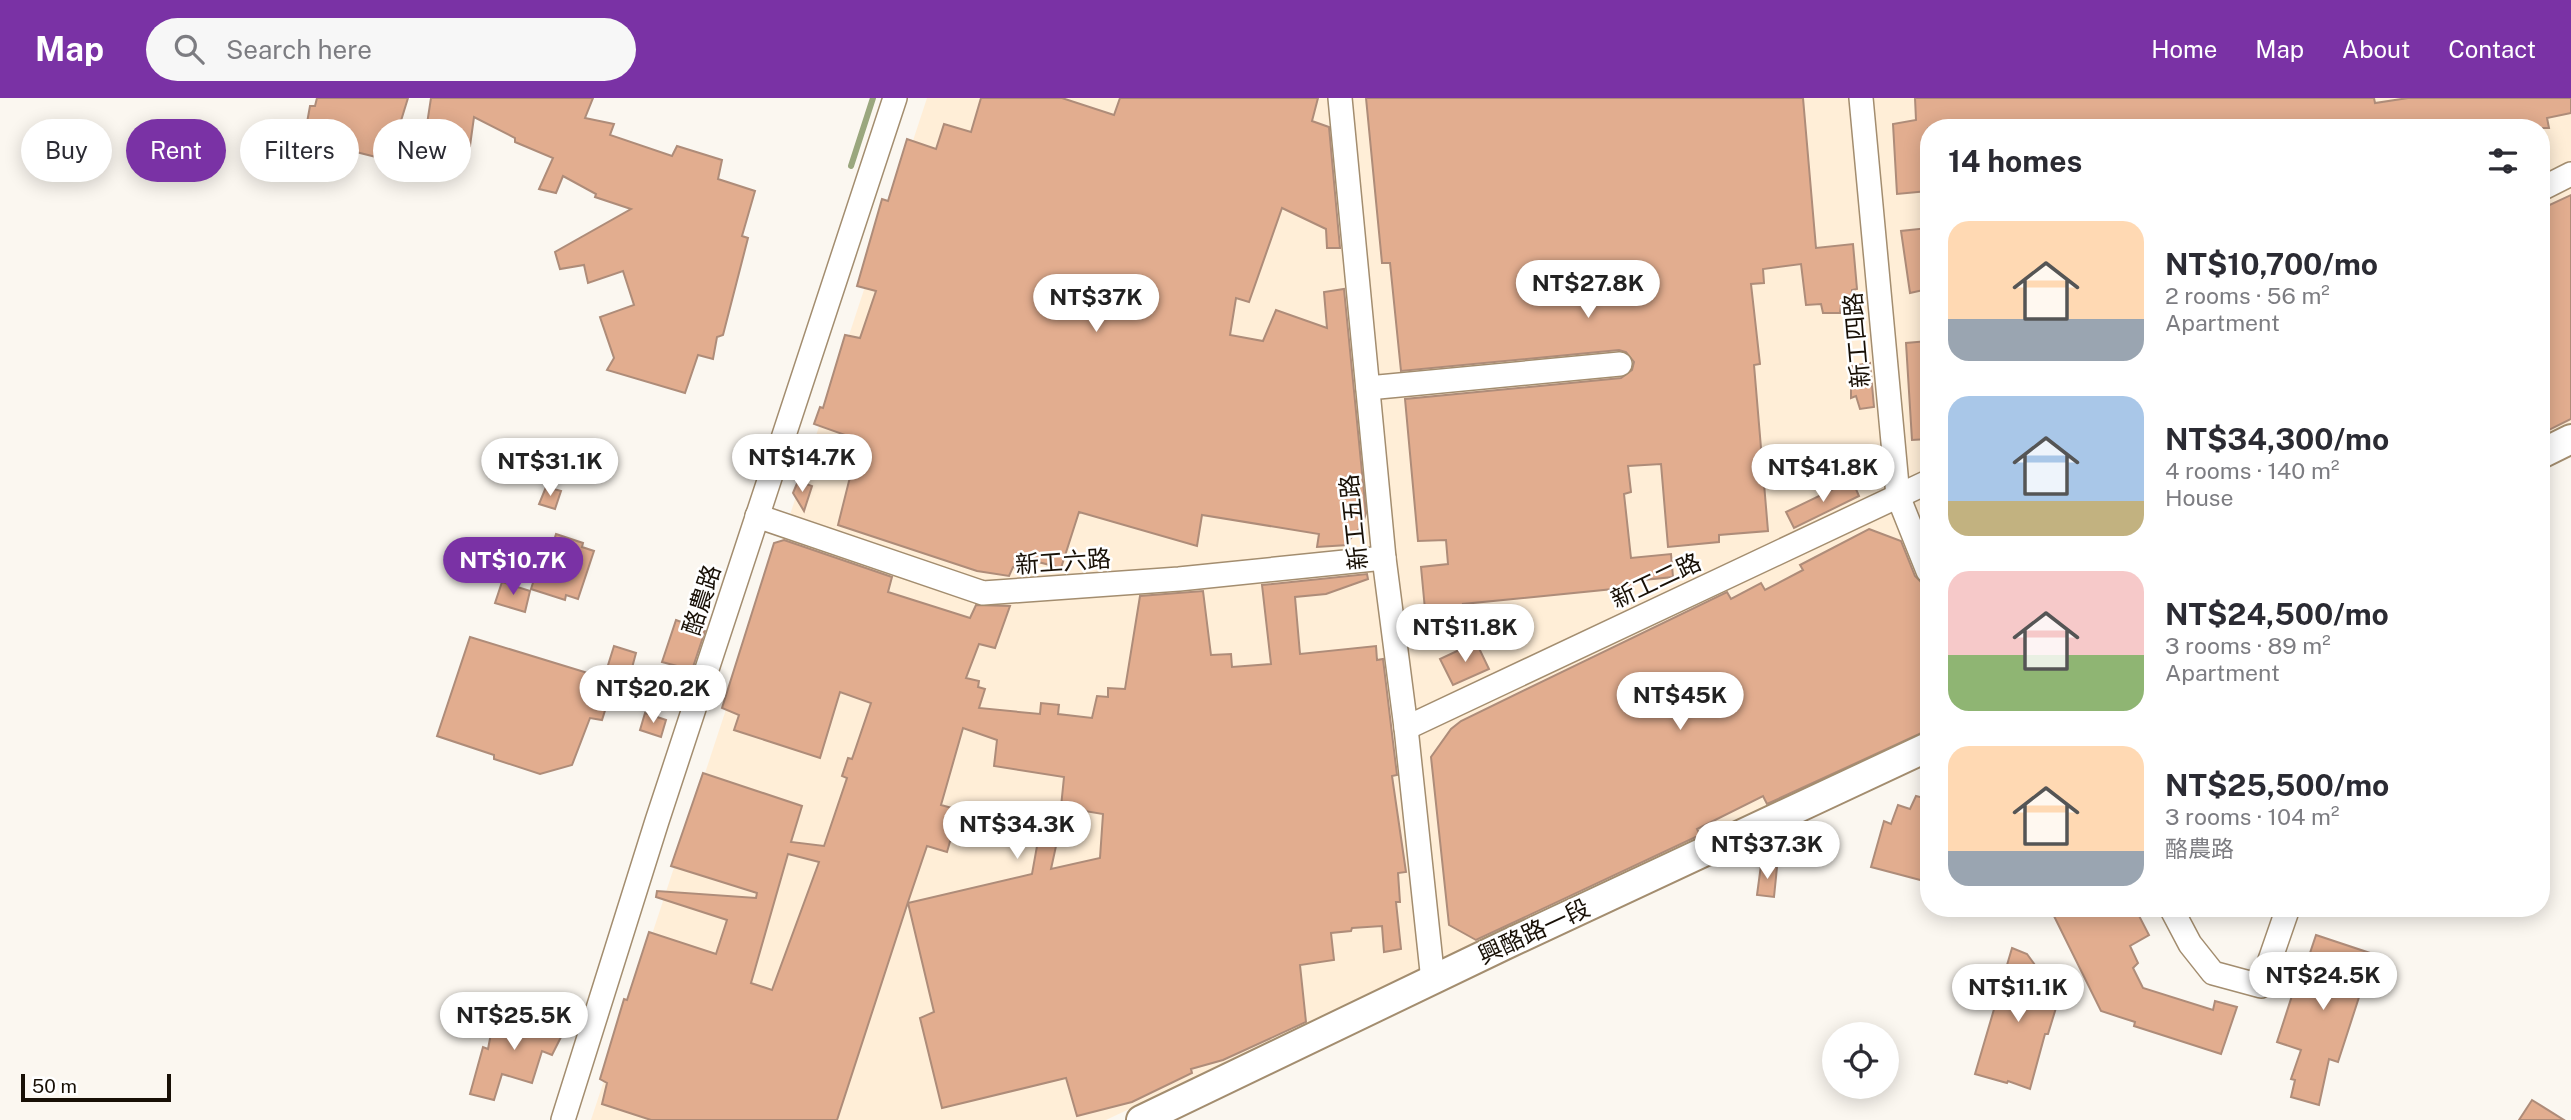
<!DOCTYPE html>
<html lang="en">
<head>
<meta charset="utf-8">
<style>
  body { margin:0; font-family:"Public Sans","Noto Sans TC",sans-serif; background:#f7f7f7; color:#2b2b33; height:100vh; display:flex; flex-direction:column; font-size:26px; white-space:nowrap }
  * { box-sizing:border-box; margin:0 }
  p { font-size:23px; color:#7c7c81 }
  .icon { flex:none; width:38px; height:38px; fill:none; stroke:currentColor; stroke-width:2; stroke-linecap:round; stroke-linejoin:round }
  .map { position:relative; flex:1; overflow:hidden }
  .drawer { position:absolute; left:1920px; top:21px; width:630px; height:798px; display:flex; flex-direction:column; background:#fff; border-radius:28px; box-shadow:0 4px 18px #0003 }
  .drawer>* { flex:none }
  .banner { position:absolute; left:21px; top:21px; width:665px; height:63px; display:flex; gap:14px }
  .buttons { position:absolute; left:1822px; top:924px; display:grid; gap:14px }
  .buttons a { display:grid; place-items:center; width:77px; height:77px; border-radius:50%; background:#fff; box-shadow:0 4px 18px #0003; font-size:35px }
  .scale { position:absolute; left:21px; bottom:18px; width:150px; box-sizing:border-box; padding-left:7px; border:4px solid #181006; border-top:0; font-size:19px; line-height:24px; white-space:nowrap; color:#181006; -webkit-text-stroke:5px #fff; paint-order:stroke }
  .price { position:absolute; translate:-50% -60px; padding:0 16px; border-radius:24px; background:#fff; color:#222; font-size:23px; line-height:46px; filter:drop-shadow(0 2px 4px #0008) }
  .price::after { content:''; position:absolute; left:50%; top:42px; width:21px; height:16px; margin-left:-10px; background:inherit; clip-path:polygon(0 0,100% 0,50% 100%) }
  .price.current { background:#7a32a5; color:#fff }
  ul { padding:0; list-style:none }
  li { display:flex; align-items:center; gap:21px; height:175px; padding:0 28px }
  li span { display:grid; place-items:center; flex:none; width:196px; height:140px; border-radius:21px; color:#555 }
  li>.icon { margin-inline-start:auto }
  span .icon { width:84px; height:84px; fill:#fffc; stroke-width:1 }
  li b { font-size:30px }
  h2 { display:flex; justify-content:space-between; align-items:center; height:84px; padding:0 28px; font-size:30px }
  .chip { padding:0 24px; border-radius:32px; background:#fff; box-shadow:0 4px 18px #0003; font-size:24px; line-height:63px }
  .chip.current { background:#7a32a5; color:#fff }
  header { display:flex; align-items:center; gap:42px; box-sizing:border-box; height:98px; padding:0 35px; background:#7a32a5; color:#fff }
  header strong { font-size:33px }
  nav { display:flex; gap:38px; margin-inline-start:auto; font-size:24px }
  .search { width:490px; height:63px; background:#f7f7f7; display:flex; align-items:center; gap:18px; box-sizing:border-box; padding:0 24px; border-radius:38px; color:#7c7c81; font-size:26px }
  .map>svg:first-child { display:block }
</style>
</head>
<body>
<header>
<strong>Map</strong>
<div class="search"><svg class="icon" aria-label="search" viewBox="0 0 24 24"><circle cx="10" cy="10" r="6"/><path d="M15 15l6 6"/></svg>Search here</div>
<nav><a>Home</a><a>Map</a><a>About</a><a>Contact</a></nav>
</header>
<div class="map">
<svg width="2571" height="1022" viewBox="0 0 2571 1022">
  <rect width="100%" height="100%" fill="#fbf7f0"/>
  <path fill="#ffeed7" d="M927,0h1644v331l-30,14v-315h-613v604l-822,388h-515z"/>
  <g fill="none" stroke-linecap="round" stroke-linejoin="round">
    <path stroke="#9aa77e" stroke-width="6" d="M851,68l22,-68"/>
  </g>
  <g fill="#e2ad8f" stroke="#ae8c79" stroke-width="2" fill-rule="evenodd">
    <path d="M317,0h91l-17,55 -5,-3 -2,9 -80,-20 6,-33h5z"/>
    <path d="M431,0h162l-8,20 29,6 -4,11 62,21 5,-10 45,14 -4,19 37,12 -13,45 6,2 -25,97 -6,2 -4,22 -15,-4 -13,38 -78,-23 7,-12 -14,-41 34,-12 -11,-34 -35,12 -4,-18 -24,4 -5,-17 76,-43 -36,-12 1,-3 -33,-18 -7,17 -17,-4 14,-31 -38,-16v-4l-41,-21 -4,29 -45,-9z"/>
    <path d="M981,0h81l52,17 6,-17h198l-6,23 17,6 11,121h-13l-1,-19 -44,-21 -33,94 -13,-4 -6,37 33,6 13,-31 51,18 -3,-36 20,-3 22,224 -4,13 -12,13 -2,6 -31,2 2,-13 -117,-19 -5,31 -118,-34 -18,56 -38,-10 -3,10 -7,-1 -4,9 -32,-5 -139,-46 11,-44 16,-39 -51,-18 6,-17 3,1 22,-73 15,3 16,-47 -19,-5 25,-87 6,2 19,-62 29,10 8,-25 27,8z"/>
    <path d="M1366,0h437l13,150 37,-4 4,45 -5,1 1,16 -12,-1 -1,8h-17l-2,-9 -15,1 -5,-41 -38,5 1,14 -13,1 9,80 -6,1 14,166 -49,4v7l-51,5 -7,-83 -33,2 3,26 -7,2 7,64 40,-4 2,23 -40,4v6l-170,17 2,11 -39,5 -5,-53 27,-3 -2,-24 -28,1 -13,-142 216,-21 11,-8 2,-8 -8,-10 -7,-2 -218,21 -11,-108h-8z"/>
    <path d="M1915,0h459l1,5 33,-5h163v15l-24,5 2,10h-621v63l-31,3 -4,-70 23,-4z"/>
    <path d="M2571,97v224l-30,15v-225z"/>
    <path d="M1928,130v61l-18,4 -9,-62z"/>
    <path d="M1928,243v98l-16,1 -6,-97z"/>
    <path d="M1870,265l4,44 -14,2 -4,-13 -5,2v-32z"/>
    <path d="M1852,382l7,16 -65,32 -8,-16z"/>
    <path d="M798,383l14,5 -8,25 -11,-18z"/>
    <path d="M546,389l15,4 -6,18 -16,-5z"/>
    <path d="M1869,431l32,12 14,35 7,7 6,14v133l-161,74 -4,-8 -66,33 3,6 -224,105 -27,-15 -18,-168 20,-28 10,-8 266,-129 4,7 30,-16 4,7 38,-20 -3,-5z"/>
    <path d="M556,436l27,9 -1,4 12,4 -16,48 -12,-4 -1,5 -34,-11 12,-38 7,2z"/>
    <path d="M784,442l108,37 -4,15 82,26 6,-13 34,1 -15,42 -16,-4 -13,34 13,3 -1,6 7,2 -6,19 61,6 1,-11 18,2 -1,9 34,4 5,-22 11,1v-9l17,1 15,-93 63,-5 8,64 20,-1 1,13 39,-3 -9,-79 105,-11 1,5 -42,15 -31,3 5,57 76,-8 1,14 6,-1 14,116 -5,1 14,96 -8,1 2,29h-4l5,47 -17,3 -2,-26 -30,2 -1,3 -20,2 3,27 -34,5 6,57 -83,38 -32,9 1,4 -60,29 -55,14 -11,-38 -124,30 -22,-90 14,-6 -26,-109 124,-29 7,-39 19,2 -7,32 49,-11 3,-44 -42,-7 3,-30 -70,-11 3,-26 -34,-12 -22,77 18,5 -12,42 -20,-6 -19,56 -71,218h-186l-49,-16 5,-21 -7,-4 24,-80 3,1 22,-68 67,22 11,-34 -71,-23 1,-6 99,7 1,-5 -86,-27 32,-93 99,33 -11,36 33,4 23,-68 -5,-2 6,-18 4,1 19,-56 -31,-11 -20,66 -86,-28 5,-15 -17,-7 52,-165zM788,756l31,8 -47,128 -21,-7z"/>
    <path d="M502,484l28,9 -5,21 -30,-9z"/>
    <path d="M676,522l29,11 -13,39 -30,-8z"/>
    <path d="M470,539l134,41 10,-32 22,7 -14,52 -14,-4 -6,19 -12,-2 -18,47 -32,9 -46,-15v-4l-57,-19z"/>
    <path d="M1476,544l13,27 -36,16 -13,-26z"/>
    <path d="M645,615l21,7 -5,17 -21,-7z"/>
    <path d="M1916,698l12,3v66l-4,16 -53,-14 13,-46 7,3 7,-19 12,4z"/>
    <path d="M1761,767l16,2 -3,30 -17,-2z"/>
    <path d="M2050,810h85l14,27 -19,11 8,17 -5,5 10,20 70,22 2,-9 22,6 -16,47 -87,-28 1,-4 -34,-11z"/>
    <path d="M2316,837l57,19 -35,108 -9,-3 -10,46 -28,-8 4,-17 -4,-1 10,-29 -24,-8 23,-71h4z"/>
    <path d="M2012,850l15,6 32,44 -11,36h-3l-15,55 -22,-8 -1,2 -32,-9z"/>
    <path d="M514,915l51,16 -13,26 -10,-4 -10,32 -30,-9 -8,26 -24,-6 13,-47 5,2 6,-31 18,2z"/>
    <path d="M2532,1002l32,20h-45z"/>
  </g>
  <g fill="none" stroke-linecap="round" stroke-linejoin="round">
    <defs>
      <g id="minor">
        <path d="M1340,0l44,460 22,170 27,253"/>
        <path d="M1861,0l37,398 30,75"/>
        <path d="M2541,91l30,-15"/>
        <path d="M1368,290l252,-24"/>
        <path d="M757,418l226,77 196,-14 205,-21"/>
        <path d="M1406,630l522,-246"/>
        <path d="M2171,810l19,36 23,29 48,13 27,-78"/>
        <path d="M563,1022l94,-299 238,-723"/>
      </g>
      <g id="tertiary">
        <path d="M2541,356l30,-15"/>
        <path d="M1141,1022l366,-176 421,-197"/>
      </g>
    </defs>
    <use href="#minor" stroke="#a38d6f" stroke-width="26"/>
    <use href="#tertiary" stroke="#a38d6f" stroke-width="32"/>
    <use href="#minor" stroke="#fff" stroke-width="23"/>
    <use href="#tertiary" stroke="#fff" stroke-width="28"/>
  </g>
  <g text-anchor="middle" stroke-width="5" stroke-linejoin="round" paint-order="stroke">
    <g font-size="24" fill="#181006" stroke="#fff">
      <text transform="translate(1857 242) rotate(-95)" y="8">新工四路</text>
      <text transform="translate(1354 424) rotate(-96)" y="8">新工五路</text>
      <text transform="translate(1063 464) rotate(-4)" y="8">新工六路</text>
      <text transform="translate(1656 483) rotate(-25)" y="8">新工二路</text>
      <text transform="translate(702 502) rotate(-72)" y="8">酪農路</text>
      <text transform="translate(1534 834) rotate(-25)" y="8">興酪路一段</text>
    </g>
  </g>
</svg>
<div class="buttons">
<a><svg class="icon" aria-label="locate" viewBox="0 0 24 24"><circle cx="12" cy="12" r="6"/><path d="M12 2v4M12 18v4M2 12h4M18 12h4"/></svg></a>
</div>
<div class="scale">50 m</div>
<b class="price" style="left:1588px;top:222px">NT$27.8K</b>
<b class="price" style="left:1096px;top:236px">NT$37K</b>
<b class="price" style="left:802px;top:396px">NT$14.7K</b>
<b class="price" style="left:550px;top:400px">NT$31.1K</b>
<b class="price" style="left:1823px;top:406px">NT$41.8K</b>
<b class="price current" style="left:513px;top:499px">NT$10.7K</b>
<b class="price" style="left:1465px;top:566px">NT$11.8K</b>
<b class="price" style="left:653px;top:627px">NT$20.2K</b>
<b class="price" style="left:1680px;top:634px">NT$45K</b>
<b class="price" style="left:1017px;top:763px">NT$34.3K</b>
<b class="price" style="left:1767px;top:783px">NT$37.3K</b>
<b class="price" style="left:2323px;top:914px">NT$24.5K</b>
<b class="price" style="left:2018px;top:926px">NT$11.1K</b>
<b class="price" style="left:514px;top:954px">NT$25.5K</b>
<div class="banner">
<a class="chip">Buy</a>
<a class="chip current">Rent</a>
<a class="chip">Filters</a>
<a class="chip">New</a>
</div>
<section class="drawer">
<h2>14 homes<svg class="icon" aria-label="filters" viewBox="0 0 24 24"><path d="M4 7h16M4 17h16"/><circle cx="9" cy="7" r="2"/><circle cx="15" cy="17" r="2"/></svg></h2>
<ul>
<li><span style="background:linear-gradient(#ffd9b3 70%,#9aa5b1 0)"><svg class="icon" aria-label="home" viewBox="0 0 24 24"><path d="M3 11l9-7 9 7M6 9v11h12V9"/></svg></span><div><b>NT$10,700/mo</b><p>2 rooms · 56 m²</p><p>Apartment</p></div></li>
<li><span style="background:linear-gradient(#a9c7e8 75%,#c2b280 0)"><svg class="icon" aria-label="home" viewBox="0 0 24 24"><path d="M3 11l9-7 9 7M6 9v11h12V9"/></svg></span><div><b>NT$34,300/mo</b><p>4 rooms · 140 m²</p><p>House</p></div></li>
<li><span style="background:linear-gradient(#f6c9c9 60%,#8fb573 0)"><svg class="icon" aria-label="home" viewBox="0 0 24 24"><path d="M3 11l9-7 9 7M6 9v11h12V9"/></svg></span><div><b>NT$24,500/mo</b><p>3 rooms · 89 m²</p><p>Apartment</p></div></li>
<li><span style="background:linear-gradient(#ffd9b3 75%,#9aa5b1 0)"><svg class="icon" aria-label="home" viewBox="0 0 24 24"><path d="M3 11l9-7 9 7M6 9v11h12V9"/></svg></span><div><b>NT$25,500/mo</b><p>3 rooms · 104 m²</p><p>酪農路</p></div></li>
</ul>
</section>
</div>
</body>
</html>
